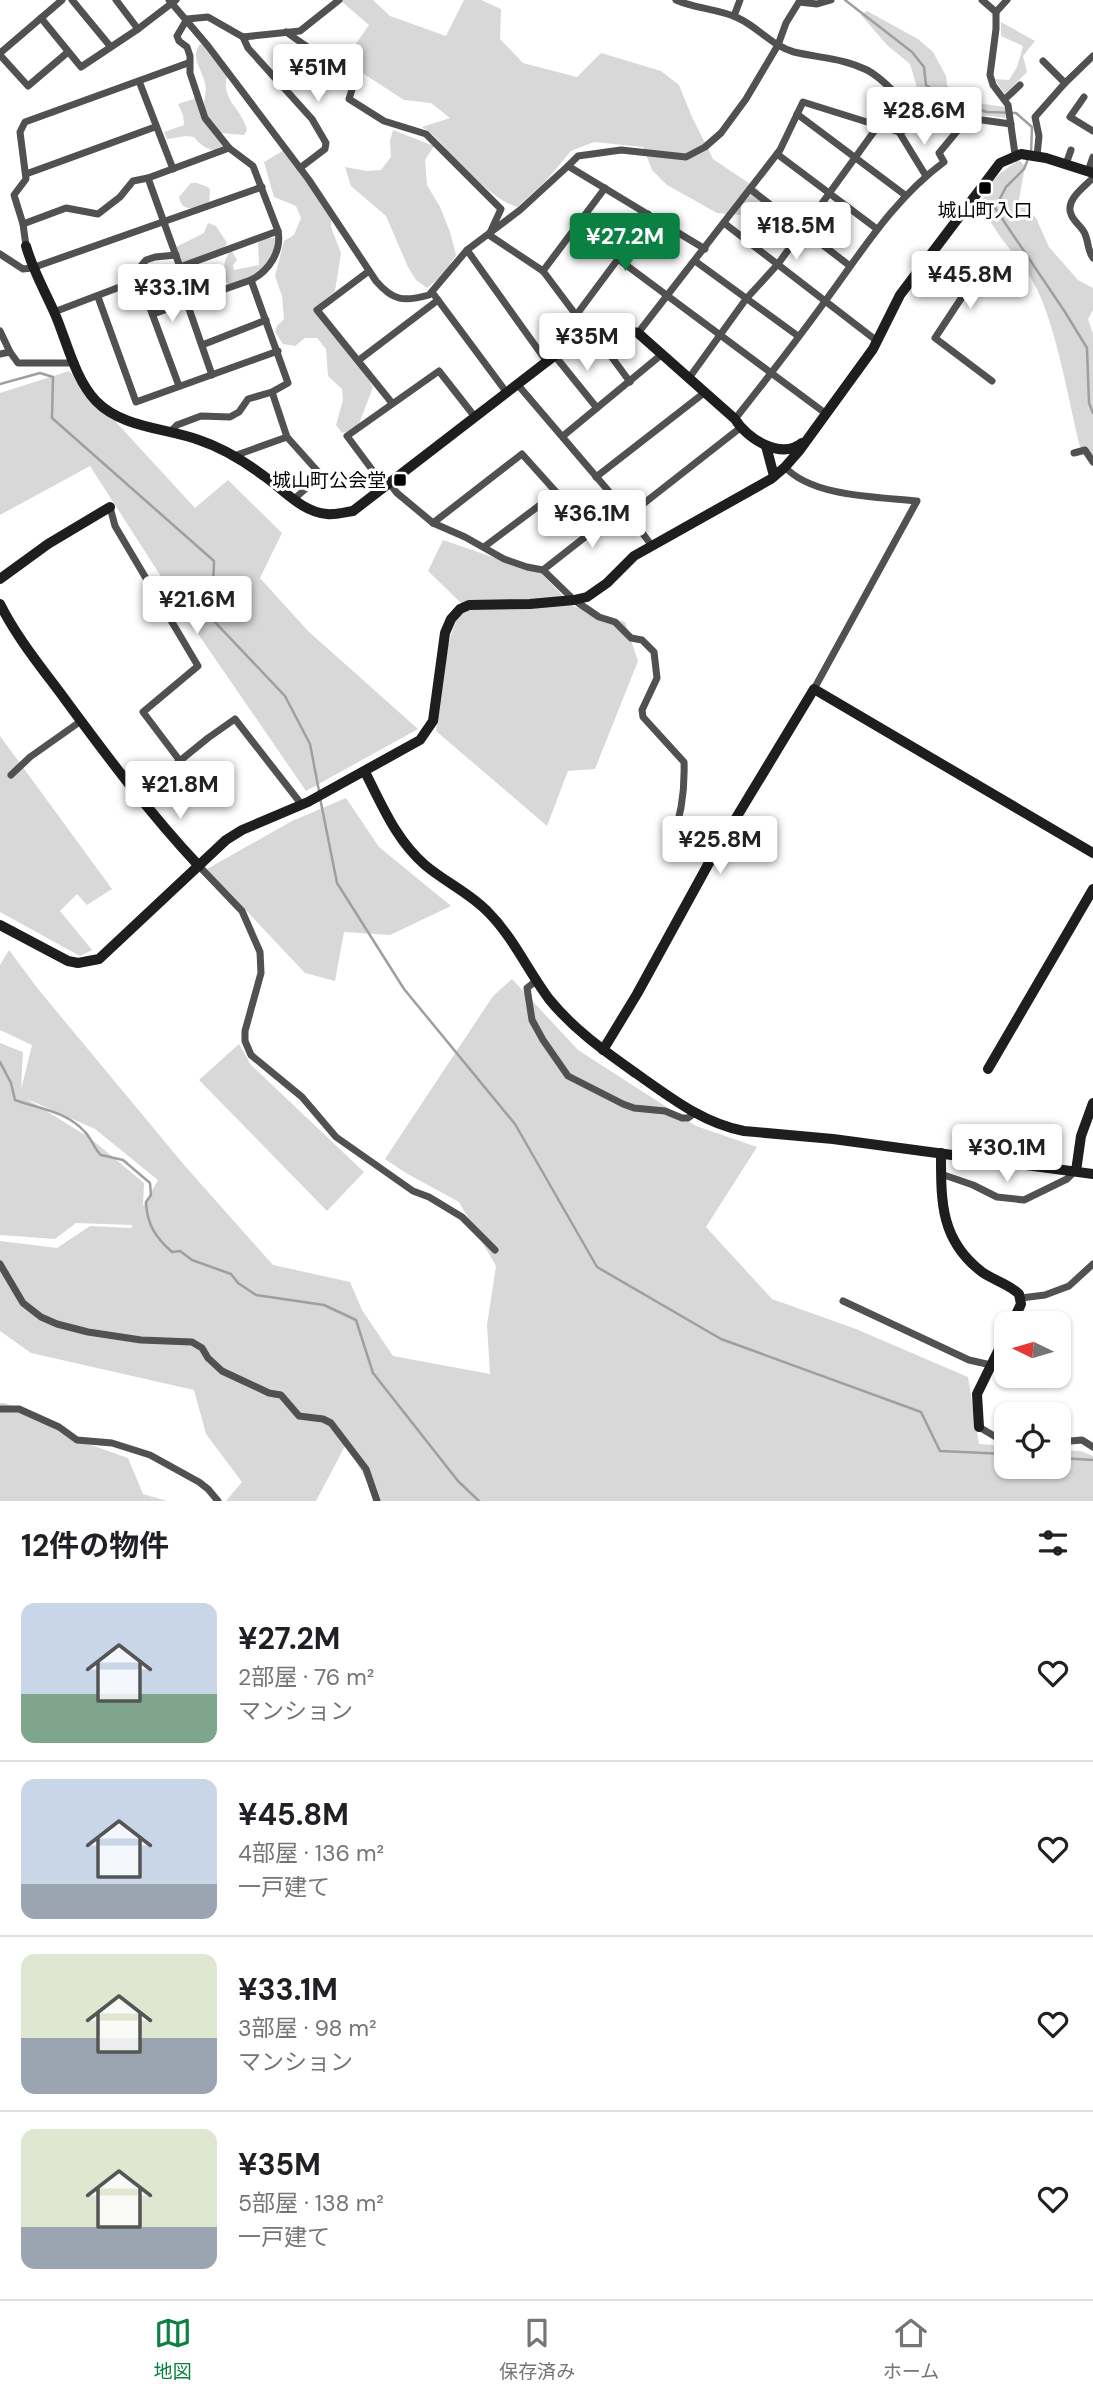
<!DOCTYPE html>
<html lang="ja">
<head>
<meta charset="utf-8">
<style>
  body { margin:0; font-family:"DM Sans","Noto Sans JP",sans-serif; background:#f6f6f6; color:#202124; height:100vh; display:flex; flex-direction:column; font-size:26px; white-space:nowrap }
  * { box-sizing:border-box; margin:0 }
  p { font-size:23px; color:#757577 }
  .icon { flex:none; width:38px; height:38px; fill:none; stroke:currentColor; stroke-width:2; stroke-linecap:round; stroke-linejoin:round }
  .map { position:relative; height:1501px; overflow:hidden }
  .side { display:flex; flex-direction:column; background:#fff; flex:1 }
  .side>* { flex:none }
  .needle { width:46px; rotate:275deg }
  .fabs { position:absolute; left:994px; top:1311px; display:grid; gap:14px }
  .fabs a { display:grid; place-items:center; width:77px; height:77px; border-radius:14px; background:#fff; box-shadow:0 2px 5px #0004; font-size:35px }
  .price { position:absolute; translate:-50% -60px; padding:0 16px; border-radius:7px; background:#fff; color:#222; font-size:23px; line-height:46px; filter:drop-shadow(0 2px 4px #0008) }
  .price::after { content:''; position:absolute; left:50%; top:42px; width:21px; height:16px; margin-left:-10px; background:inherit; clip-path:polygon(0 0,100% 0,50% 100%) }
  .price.on { background:#0b8043; color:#fff }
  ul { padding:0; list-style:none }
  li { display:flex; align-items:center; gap:21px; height:175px; padding:0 21px }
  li+li { border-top:2px solid #e0e0e0 }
  li span { display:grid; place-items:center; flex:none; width:196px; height:140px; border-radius:14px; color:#555 }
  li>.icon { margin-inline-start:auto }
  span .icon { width:84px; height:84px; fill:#fffc; stroke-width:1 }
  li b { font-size:30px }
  h2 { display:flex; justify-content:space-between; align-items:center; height:84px; padding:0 21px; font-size:30px }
  .menu { display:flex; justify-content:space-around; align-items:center; height:98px; border-top:2px solid #e0e0e0; background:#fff; font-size:19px; color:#757577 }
  .menu a { display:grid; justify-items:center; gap:4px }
  .menu .on { color:#0b8043 }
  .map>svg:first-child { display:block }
</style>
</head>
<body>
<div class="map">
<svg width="1093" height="1501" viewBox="0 0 1093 1501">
  <rect width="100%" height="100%" fill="#fff"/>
  <g fill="#d8d8d8" fill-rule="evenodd">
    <path d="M340,0h33l17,16 56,20 18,-36h17l20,9 -1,30 23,24 54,14 24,-24 60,18 18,14 13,32 21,42 46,31 2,27 -44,-4 -50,-28 -15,-15 -9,-23 -49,-5 -23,9 -26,31 -28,25c-21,-6 -46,-33 -62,-49 -12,-11 -18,-23 -33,-31l28,-9 -19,-15 -27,-3 -60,-39 25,-36z"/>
    <path d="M867,11l51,28 15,13 13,24 1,9 9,15 49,7 2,11 -88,-10 -11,-3 10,-14 -8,-27 -23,-19 -26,-30z"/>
    <path d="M1001,22l34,19 -12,15 4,16 -22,22 -11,-15 15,1 8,-13 6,-21 -22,-10z"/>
    <path d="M200,44l8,2 20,27c-9,27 13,33 19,57l-3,5 -23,-2 5,17c-14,2 -24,-2 -32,-13l-8,-1 -19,3 -3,-7 20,-7 -1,-10 -5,-11 19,-6 7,10c0,-8 3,-17 1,-25 -3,-14 -15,-25 -5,-39z"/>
    <path d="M393,130l41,16 -9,14 2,25 13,22 10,25 6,23 -13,20 -16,13 -11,-8 -8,-13 -22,-51 -35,-30 -6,-19 22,4 14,-1 10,-13 -1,-16z"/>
    <path d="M286,149l46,65 -1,13 10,26 -6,38 -21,18 36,40 23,38 -16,42 -15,4 -6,-8 7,-25 -1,-11 -14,-13 -2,-27 -9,-11h-12l-10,8 -12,-2 -8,-12 2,-6 7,-7 -2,-23 -7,-20 9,-35 10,-6 7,-17 -5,-12 -22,-9 -10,-35z"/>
    <path d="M1019,160l6,6 -6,34 17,18 13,29 29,33 15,8v22l-5,9 5,15v121l-13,-8c-12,-48 -24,-126 -48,-167 -16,-27 -41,-48 -50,-78 6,-22 19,-30 37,-42z"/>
    <path d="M191,183h6l11,4 2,3 -1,14c-13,3 -27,10 -30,-7z"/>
    <path d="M208,223l8,3 11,17 -4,7 -42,14 -5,-17 28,-14z"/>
    <path d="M265,238h11c-5,36 -15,34 -46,47l-4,-3c-3,-12 -3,-23 5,-32l6,10 -4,5 1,5 25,-5 -1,-22z"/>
    <path d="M196,267l5,11 8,6 -1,8 -13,5c-9,-4 -10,-10 -10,-20l7,-9z"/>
    <path d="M69,371l126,137 33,-28 54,53 -22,45 48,53 110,98 -112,62 -110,-160 -106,-165 -90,49v-122z"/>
    <path d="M443,540l99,34 31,32 52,16 13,39 -43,108 -27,2 -21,55 -111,-95 12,-86 13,-42 -33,-32z"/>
    <path d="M0,736l112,153 -25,16 -10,-11 -17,17 32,39 -12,6 -80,-44z"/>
    <path d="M346,798l33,49 72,59 -61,29 -46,-3 -9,49 -30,-8 -98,-104 85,-48z"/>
    <path d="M9,950l29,39 147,177 88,99 77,17 12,28 31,46 97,18 -3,-49 9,-59 -37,-64 -53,-29 -21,-14 108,-163 19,-17 66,71 118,76 61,21 -51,80 66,72 84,30 112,48 11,67 27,2v20h53v-16l22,1 12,5v45h-715l-32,-57 -30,57h-90l16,-19 -36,-48 -12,-44 -163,-37 -31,-22v-90l57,7 33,-22 41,2 2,-3 -57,-2 -21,16 -55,-4v-192l23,9 -2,38 11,-45 -32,-15v-65zM27,1099l68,30 63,51 -15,26 1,-23 -54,-45z"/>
    <path d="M239,1044l12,21 113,107 -37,39 -128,-131z"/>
    <path d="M0,1403h5l54,24 18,13 51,18 15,36 24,7h-167z"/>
  </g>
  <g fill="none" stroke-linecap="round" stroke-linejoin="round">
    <g stroke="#9f9f9f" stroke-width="2.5">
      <path d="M845,0l67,52 12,15 2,18 20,13 41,14 29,1 16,14 -1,26"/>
      <path d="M1028,159l-4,10 -18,18 -11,21 70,104 22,36 2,55 4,10"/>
      <path d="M0,384l40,-11 13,4 -1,41 162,143 -2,58 73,77 25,48 9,47"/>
      <path d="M320,798l17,85 67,106 111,135 82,143 124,72 200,73 19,39 66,3"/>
      <path d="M0,1062l11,21 4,17c25,9 51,11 70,32 7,7 9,17 16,23l22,5 27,23 1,12 -5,7c1,22 9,35 26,50l8,-1 12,9 39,14 7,9 18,12 68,10 32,15 17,53 85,108 21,20"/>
      <path d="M1059,1458l34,2"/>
    </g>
    <g stroke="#515151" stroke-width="7">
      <path d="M72,0l38,46"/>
      <path d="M116,0l22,29"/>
      <path d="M169,0l39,46 101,134 67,101c17,20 28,21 53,14l38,-45 53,-40 48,-44 137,83"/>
      <path d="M676,0c20,9 43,9 62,18 20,9 34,28 56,34 25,6 49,6 73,18 18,9 31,29 50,41"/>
      <path d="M982,0l14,12v17l-6,46 3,10 15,20 7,49"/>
      <path d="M996,12l11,-12"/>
      <path d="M734,16l6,-16"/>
      <path d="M41,18l40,49 57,-38 38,-29"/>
      <path d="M286,32l69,48 -6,19 35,22 42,13 75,75 -12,26 54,36 45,60"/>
      <path d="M243,37l5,11 64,71 14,24 -1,6 -25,19"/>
      <path d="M0,53l62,-53"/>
      <path d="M0,55l28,31 40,-34"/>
      <path d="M1043,61l22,22"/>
      <path d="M139,81l34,88"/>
      <path d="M1084,97l-14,20 23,14"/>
      <path d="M1005,99l15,-14"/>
      <path d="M797,114l108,81"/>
      <path d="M899,132l27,44"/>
      <path d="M777,154l100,75"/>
      <path d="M1037,156l2,-20 -4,-19 30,-34 28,-27"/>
      <path d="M1066,164l5,-14"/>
      <path d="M568,166l10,-10 43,-6 65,7 19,-10 16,-14 25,-34 32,-54 8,-22 13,-21 18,2 14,-4"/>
      <path d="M1088,171l5,-14"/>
      <path d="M26,174l129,-47"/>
      <path d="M148,178l32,89 98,-36"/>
      <path d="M1093,178c-9,9 -28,22 -22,36 2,7 10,12 13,18 5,9 3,18 9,26"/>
      <path d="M750,189l100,77"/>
      <path d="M724,223l153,118"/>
      <path d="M23,224l43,-16 32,6 22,-17 13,-16 15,-3 81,-30"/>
      <path d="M26,246l-3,-22 -9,-29 12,-16 -6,-47 5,-10 163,-59"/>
      <path d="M467,250l80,112"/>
      <path d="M0,254l23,15 9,-1 230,-81"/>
      <path d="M618,259l207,154"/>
      <path d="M695,261l103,75"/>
      <path d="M926,261l40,30 -31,47 57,43"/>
      <path d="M369,271l-52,39 75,93"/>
      <path d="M543,271l62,-83"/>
      <path d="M137,273l42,113"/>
      <path d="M432,292l75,101"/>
      <path d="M98,297l38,105 142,-51"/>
      <path d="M187,303l25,72"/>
      <path d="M54,312l71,-27 21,-25 9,-3 21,-2"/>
      <path d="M153,314l98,-34"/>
      <path d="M577,314l41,-55 30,-45"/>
      <path d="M591,329l39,53"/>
      <path d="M0,331l10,21 -10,2"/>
      <path d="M638,333l142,-183 23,-48 96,30 9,-3 9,-18 94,13"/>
      <path d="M202,345l64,-25"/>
      <path d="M10,352l8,11h57"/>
      <path d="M555,356l42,52"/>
      <path d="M359,360l79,-60"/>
      <path d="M689,378l57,-79 32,-35 100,-138"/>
      <path d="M518,385l111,130 23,31"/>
      <path d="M272,392l15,45 34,38 -28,25"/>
      <path d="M735,419c31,-39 62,-79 91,-119 36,-49 68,-101 118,-138l-5,-9 29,-35"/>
      <path d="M171,431l6,-6 24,-9 29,1 9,-5 9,-13 24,-7 16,-9 -37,-103c18,-9 31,-29 27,-49l-25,-65 -24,-18 -24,-30 -15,-45v-17l-3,-9 -8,-6 -2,-5 10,-17 21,-2 35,20 57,-6 39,-31"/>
      <path d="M563,436l98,-81"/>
      <path d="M1074,453l11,-3 8,12"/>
      <path d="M234,456l53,-19"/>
      <path d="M785,467c27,30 94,30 132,34l-103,188"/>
      <path d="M596,477l108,-84"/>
      <path d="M390,484l7,9 36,30 32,14 39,22 23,8 16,3 31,30 25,17 16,5 16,16 11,2 12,12 3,26 -15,32 1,7 41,45c1,28 -2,52 -12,79l38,20"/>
      <path d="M385,487l-38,-51 92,-65 36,46"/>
      <path d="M110,507l5,19 83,140 -55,46 37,49"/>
      <path d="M629,515l111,-87"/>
      <path d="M433,523l89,-69 70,78"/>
      <path d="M484,547l72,-54"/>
      <path d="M543,570l79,-62"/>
      <path d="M11,775l19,-18 51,-36"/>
      <path d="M139,794l69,-56 27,-19 67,86"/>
      <path d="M199,866l43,45 18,41 1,21 -16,58v10l6,14 51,42 34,40 77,54 16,6 33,20 33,33"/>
      <path d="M536,981l-9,7 5,32 11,20 25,36 55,28 11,4 31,3 17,7h6l7,-5"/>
      <path d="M941,1174l32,11 24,12 27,3 43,-21 8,-8"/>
      <path d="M0,1264l23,39 18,14 16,7 31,8 53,8 51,2 10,6 6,10 14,13 47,22 12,2 18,21 24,3 8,4 35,46 11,32"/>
      <path d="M1021,1298l24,-3 24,-9 24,-22"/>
      <path d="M843,1301l126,59 22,5"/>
      <path d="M0,1409h19l40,18 18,13 35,3 38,12 49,27 9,7 10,12"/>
      <path d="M979,1427l27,16"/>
      <path d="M1059,1442l23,-2 11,7"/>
    </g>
    <g stroke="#1e1e1e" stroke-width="10">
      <path d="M26,246c7,25 19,45 29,68 12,28 20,65 41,87 26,27 70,27 103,39 24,8 45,21 65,36 20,14 38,36 63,38 9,1 18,-2 26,-3l227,-175 11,-7 10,-2h14l23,6 97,86c12,20 46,41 67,24"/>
      <path d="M766,446l8,30"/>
      <path d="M0,579l48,-35 62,-37"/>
      <path d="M0,604c17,34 41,63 64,94 42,57 86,116 135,168"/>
      <path d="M365,772c17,33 31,68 60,93 20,17 45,28 63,47 25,25 40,59 61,87 25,31 57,53 88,75 34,24 66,49 107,57l89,8 260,35"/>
      <path d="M0,925l68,36 10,2 21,-4 127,-119 16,-10 66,-28 112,-62 13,-19 12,-88 6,-14 9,-10 9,-4 61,-1 44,-4 13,-3 20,-14 27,-27 137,-77 14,-12 14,-16 74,-102 27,-54 100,-132 21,-9 25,4 47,15"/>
      <path d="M603,1050l34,-56 73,-133 104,-172 279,164"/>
      <path d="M988,1069l105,-180"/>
      <path d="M941,1153c0,48 -1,87 41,119 11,8 27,12 37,22l2,10 -9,19"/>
      <path d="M1076,1171l5,-35 12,-33"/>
      <path d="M979,1427l-2,-33 29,-59"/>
    </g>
  </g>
  <g fill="#000" stroke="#fff" stroke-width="2.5">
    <rect x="978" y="181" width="14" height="14" rx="3.5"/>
    <rect x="393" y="473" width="14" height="14" rx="3.5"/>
  </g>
  <g text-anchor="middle" stroke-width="6" stroke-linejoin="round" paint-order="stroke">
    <g font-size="19" fill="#000" stroke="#fff">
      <text x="985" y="217">城山町入口</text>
      <text x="386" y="487" text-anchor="end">城山町公会堂</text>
    </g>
  </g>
</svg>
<div class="fabs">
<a><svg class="needle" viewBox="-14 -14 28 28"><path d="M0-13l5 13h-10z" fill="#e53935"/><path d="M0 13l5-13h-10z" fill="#757577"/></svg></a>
<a><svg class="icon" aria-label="locate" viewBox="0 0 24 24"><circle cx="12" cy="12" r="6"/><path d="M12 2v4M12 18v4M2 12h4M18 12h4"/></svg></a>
</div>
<b class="price" style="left:318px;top:104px">¥51M</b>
<b class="price" style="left:924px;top:147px">¥28.6M</b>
<b class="price" style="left:796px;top:262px">¥18.5M</b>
<b class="price on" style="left:625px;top:273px">¥27.2M</b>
<b class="price" style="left:970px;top:311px">¥45.8M</b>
<b class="price" style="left:172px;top:324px">¥33.1M</b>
<b class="price" style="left:587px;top:373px">¥35M</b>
<b class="price" style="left:592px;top:550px">¥36.1M</b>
<b class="price" style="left:197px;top:636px">¥21.6M</b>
<b class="price" style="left:180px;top:821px">¥21.8M</b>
<b class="price" style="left:720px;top:876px">¥25.8M</b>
<b class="price" style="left:1007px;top:1184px">¥30.1M</b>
</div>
<section class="side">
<h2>12件の物件<svg class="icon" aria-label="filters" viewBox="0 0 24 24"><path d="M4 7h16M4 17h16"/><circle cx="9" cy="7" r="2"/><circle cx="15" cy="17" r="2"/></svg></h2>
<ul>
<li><span style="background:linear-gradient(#c9d6e8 65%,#7fa58c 0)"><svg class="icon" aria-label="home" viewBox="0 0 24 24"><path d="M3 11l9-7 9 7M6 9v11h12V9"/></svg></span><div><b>¥27.2M</b><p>2部屋 · 76 m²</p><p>マンション</p></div><svg class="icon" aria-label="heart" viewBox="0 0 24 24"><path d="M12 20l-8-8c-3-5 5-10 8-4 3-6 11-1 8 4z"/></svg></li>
<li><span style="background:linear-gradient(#c9d6e8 75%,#9aa5b1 0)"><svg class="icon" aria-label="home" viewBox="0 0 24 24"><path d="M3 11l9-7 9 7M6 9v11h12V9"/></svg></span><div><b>¥45.8M</b><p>4部屋 · 136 m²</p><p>一戸建て</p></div><svg class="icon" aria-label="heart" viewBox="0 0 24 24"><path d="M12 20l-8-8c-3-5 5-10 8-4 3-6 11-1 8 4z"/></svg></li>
<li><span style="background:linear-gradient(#dfe7d0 60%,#9aa5b1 0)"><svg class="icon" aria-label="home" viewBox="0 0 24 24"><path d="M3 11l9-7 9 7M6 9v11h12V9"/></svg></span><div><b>¥33.1M</b><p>3部屋 · 98 m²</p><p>マンション</p></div><svg class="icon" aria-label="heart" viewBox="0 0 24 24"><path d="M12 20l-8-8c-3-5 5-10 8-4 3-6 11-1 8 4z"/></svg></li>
<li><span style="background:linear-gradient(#dfe7d0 70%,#9aa5b1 0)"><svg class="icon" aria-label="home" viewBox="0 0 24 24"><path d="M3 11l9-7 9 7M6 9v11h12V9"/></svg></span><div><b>¥35M</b><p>5部屋 · 138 m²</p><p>一戸建て</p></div><svg class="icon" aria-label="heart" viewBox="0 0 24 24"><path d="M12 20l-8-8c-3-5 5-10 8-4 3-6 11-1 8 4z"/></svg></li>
</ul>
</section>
<nav class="menu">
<a class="on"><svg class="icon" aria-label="map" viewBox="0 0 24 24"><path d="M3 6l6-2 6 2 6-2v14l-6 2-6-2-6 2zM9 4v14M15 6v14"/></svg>地図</a>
<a><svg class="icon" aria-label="saved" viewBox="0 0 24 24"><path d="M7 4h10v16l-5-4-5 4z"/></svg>保存済み</a>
<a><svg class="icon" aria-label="home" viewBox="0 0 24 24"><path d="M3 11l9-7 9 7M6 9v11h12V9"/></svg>ホーム</a>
</nav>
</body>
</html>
